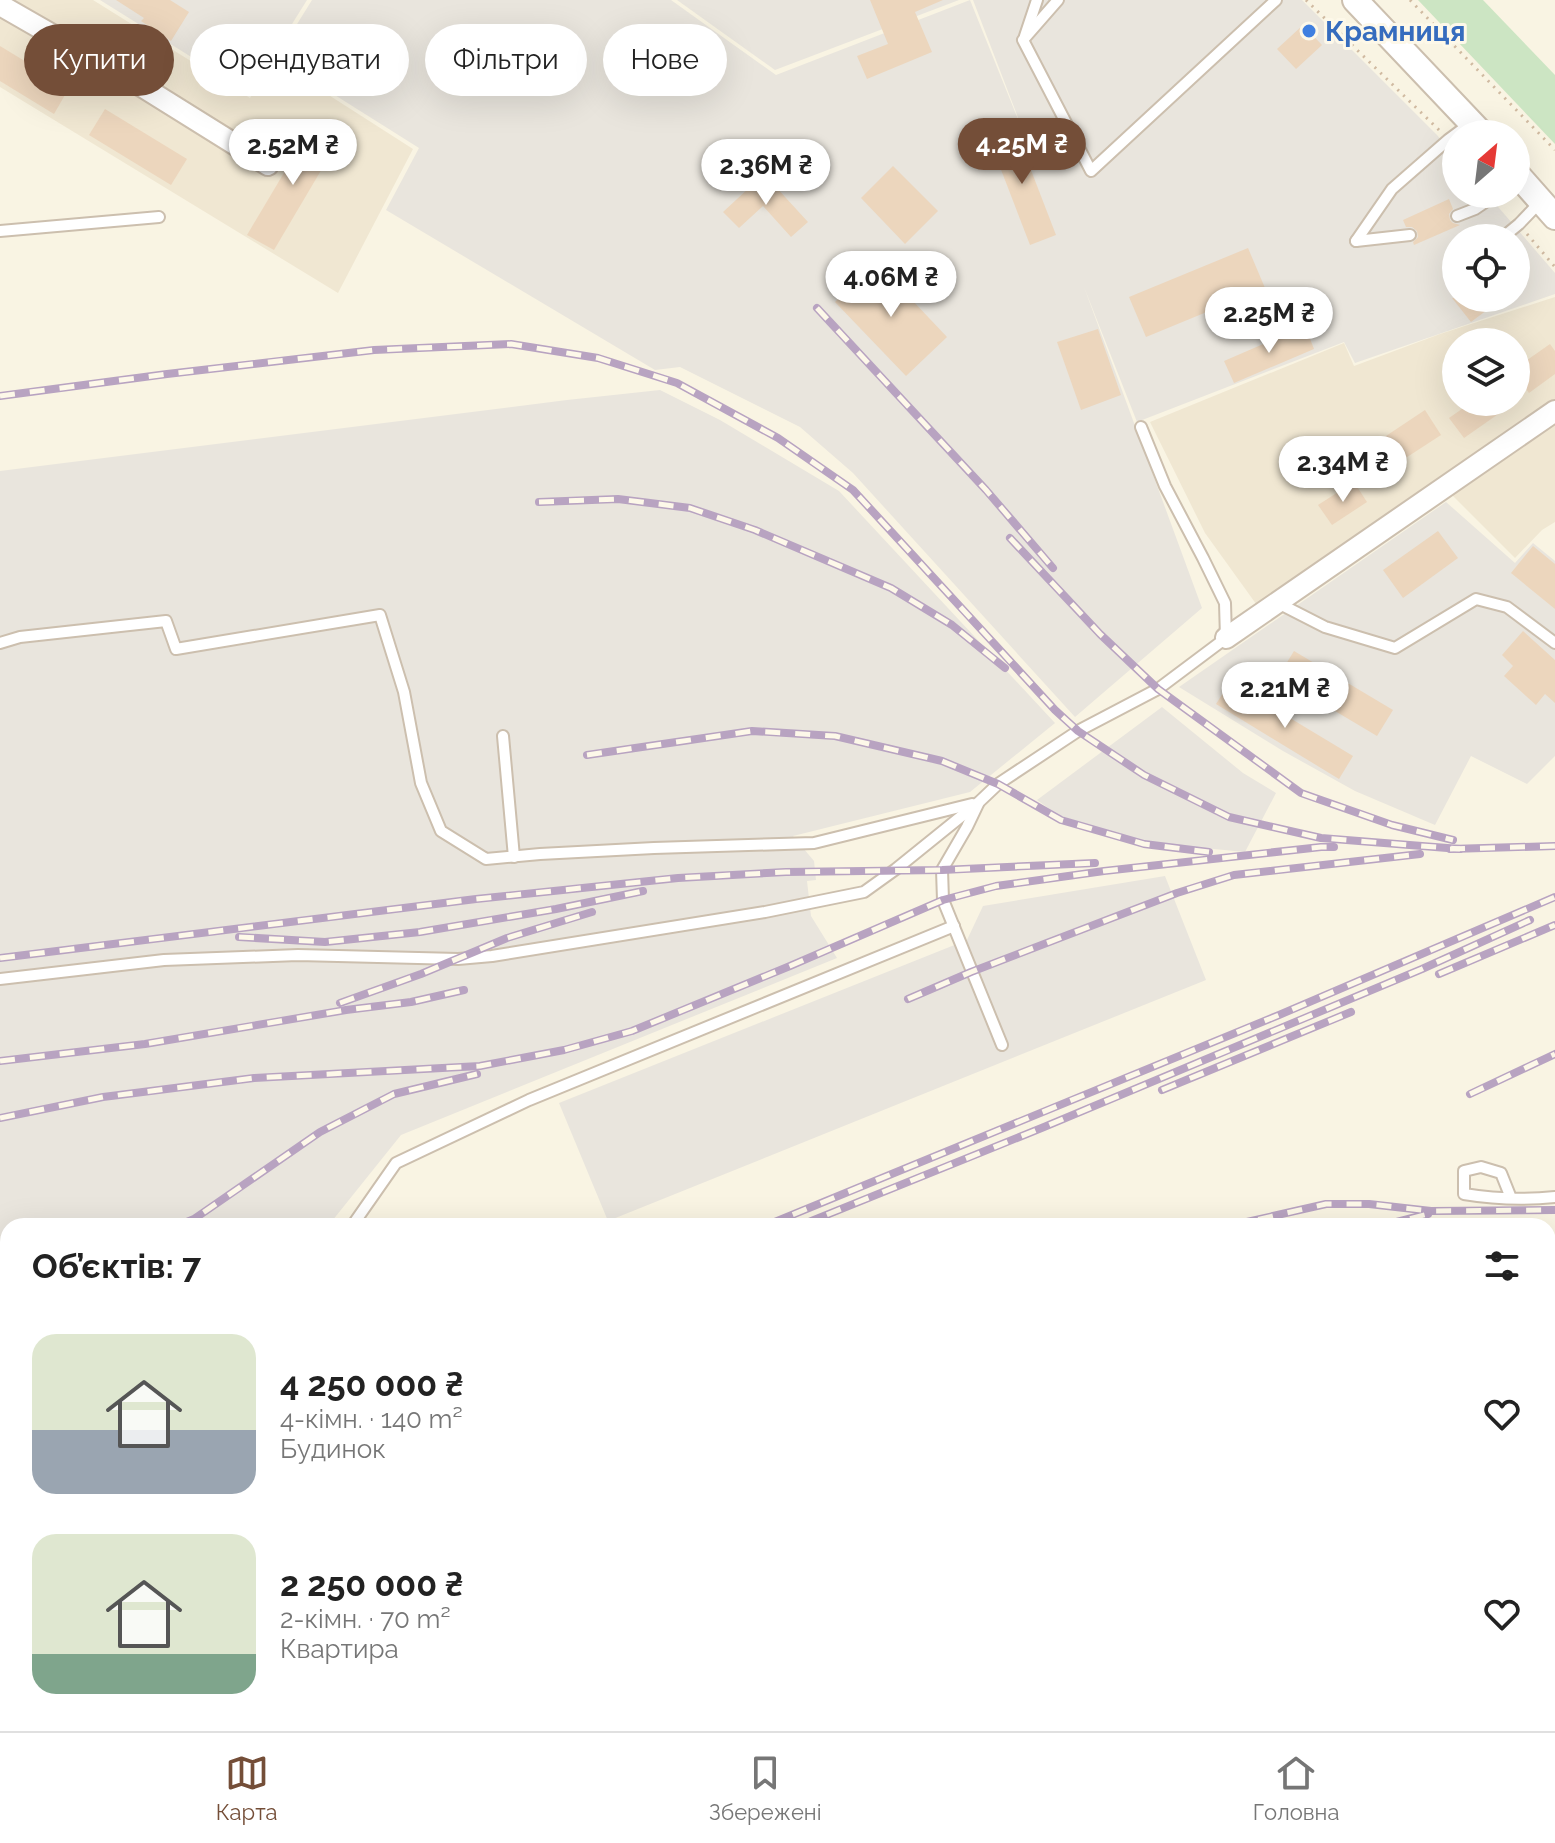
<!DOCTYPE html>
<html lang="uk">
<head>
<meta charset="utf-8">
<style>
  body { margin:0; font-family:Raleway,sans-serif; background:#f2f2f2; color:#222; height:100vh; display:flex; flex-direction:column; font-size:30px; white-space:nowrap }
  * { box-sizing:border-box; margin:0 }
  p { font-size:26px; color:#767676 }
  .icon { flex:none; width:44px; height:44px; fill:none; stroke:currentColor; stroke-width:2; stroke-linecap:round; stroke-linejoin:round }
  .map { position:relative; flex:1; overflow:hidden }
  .drawer { position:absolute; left:0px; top:1218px; width:1556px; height:514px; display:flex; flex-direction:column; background:#fff; border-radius:24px 24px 0 0; box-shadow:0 8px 32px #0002 }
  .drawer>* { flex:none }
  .banner { position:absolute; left:24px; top:24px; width:800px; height:72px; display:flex; gap:16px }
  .needle { width:52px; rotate:28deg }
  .controls { position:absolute; left:1442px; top:120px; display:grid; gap:16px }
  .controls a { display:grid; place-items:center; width:88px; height:88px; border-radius:50%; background:#fff; box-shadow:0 8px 32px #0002; font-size:40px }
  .price { position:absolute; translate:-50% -68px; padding:0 18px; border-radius:28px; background:#fff; color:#222; font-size:26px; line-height:52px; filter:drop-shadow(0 2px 4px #0008) }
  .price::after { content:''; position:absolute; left:50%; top:48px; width:24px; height:18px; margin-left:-12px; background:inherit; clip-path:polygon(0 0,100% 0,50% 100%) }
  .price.selected { background:#744e38; color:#fff }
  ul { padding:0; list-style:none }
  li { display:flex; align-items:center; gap:24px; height:200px; padding:0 32px }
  li span { display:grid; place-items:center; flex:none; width:224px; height:160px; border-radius:24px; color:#555 }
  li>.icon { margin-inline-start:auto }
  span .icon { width:96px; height:96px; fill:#fffc; stroke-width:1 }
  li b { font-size:34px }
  h2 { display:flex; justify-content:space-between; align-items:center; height:96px; padding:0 32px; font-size:34px }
  .tag { padding:0 28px; border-radius:36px; background:#fff; box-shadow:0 8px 32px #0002; font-size:28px; line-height:72px }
  .tag.selected { background:#744e38; color:#fff }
  .tabs { display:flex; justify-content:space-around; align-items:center; height:112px; border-top:2px solid #e0e0e0; background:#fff; font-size:22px; color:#767676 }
  .tabs a { display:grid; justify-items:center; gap:4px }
  .tabs .selected { color:#744e38 }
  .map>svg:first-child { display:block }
</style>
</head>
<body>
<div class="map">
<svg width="1555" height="1731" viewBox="0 0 1555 1731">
  <rect width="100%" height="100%" fill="#f9f4e3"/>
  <g fill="#f0e7d2" fill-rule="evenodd">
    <path d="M0,0h93l157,98 24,-38 139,89 -75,144 -338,-206z"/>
    <path d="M1555,297v225l-13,8 -27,28 -76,-76 -180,126 -54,-75 -55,-111 194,-79 10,23 86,-32zM1456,342h60v60h-60z"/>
    <path d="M312,1724h692l-7,7h-710z"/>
  </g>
  <g fill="#e9e5dd" fill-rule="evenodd">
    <path d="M100,0h207l-58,93z"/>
    <path d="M312,0h359l105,75 194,-75 62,154 -59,-154h329l135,135 19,23v36h31l68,79v21l-200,69 -11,-21 -207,80 -53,-135 118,321 -127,109 -222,-244 -53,-46 -120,-60 -25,3 -269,-160 33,-62 -143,-90zM1456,238h60v60h-60z"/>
    <path d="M677,0h282l-184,70z"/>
    <path d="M660,390l60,30 119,71 216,232 -85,69 -177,44 21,25 2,19 -9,1 4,35 26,42 -436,177 -73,91h-320v192l-8,2v-949l567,-71z"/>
    <path d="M1446,502l69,61 18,-20 22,18v195l-28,28 -56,-28 -36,69 -80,-34 -72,-40 -104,-64z"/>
    <path d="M1162,707l81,66 33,20 -31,59 -93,-9 -48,-13 -46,-15 -21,-15z"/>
    <path d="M1165,876l41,104 -598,241 -49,-118 408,-163 16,-34z"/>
    <path d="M1555,1533v119l-7,2v-114z"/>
    <path d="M8,1674v50h185l-19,7h-170l-4,-11v-43z"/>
  </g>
  <path fill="#cce5c3" d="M1418,0h65l72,75v69z"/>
  <g fill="#ecd6bd">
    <path d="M116,0h54l19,12 -18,29 -30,-20 3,-3z"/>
    <path d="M870,0h73l-28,12 17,40 -65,27 -10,-23 31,-12z"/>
    <path d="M1303,25l19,20 -26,24 -19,-20z"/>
    <path d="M0,46l69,42 -15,26 -54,-33z"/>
    <path d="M105,109l82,50 -16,26 -82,-50z"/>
    <path d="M313,124l26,16 -65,110 -27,-15z"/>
    <path d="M1014,126l42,109 -26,10 -42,-109z"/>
    <path d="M893,166l45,45 -33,33 -44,-46z"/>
    <path d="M764,174l44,48 -17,15 -28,-31 -24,22 -16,-16z"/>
    <path d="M1449,199l4,10 -4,5 1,6 3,3 7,2 -46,20 -1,-3 5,-5 -1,-6 -5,-4h-6l-3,-7z"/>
    <path d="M1248,248l17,40 -119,49 -17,-40z"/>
    <path d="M876,262l71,75 -41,39 -71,-74z"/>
    <path d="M1452,298h51l-32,24z"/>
    <path d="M1305,326l9,23 -80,34 -10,-22z"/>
    <path d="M1098,329l23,66 -40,15 -24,-68z"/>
    <path d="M1550,344l5,7v23l-26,19 -13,-18v-7z"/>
    <path d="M1472,402h26l6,8 -40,28 -15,-20z"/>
    <path d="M1425,410l16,25 -60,39 -16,-24z"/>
    <path d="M1354,482l13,20 -35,23 -14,-20z"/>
    <path d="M1438,531l20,27 -55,40 -20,-28z"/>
    <path d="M1533,546l22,18v45l-44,-36z"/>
    <path d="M1523,631l32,29v43l-10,-9 -9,11 -32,-29 9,-10 -11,-11z"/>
    <path d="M1294,651l99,59 -16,26 -99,-59z"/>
    <path d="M1230,682l123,74 -14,23 -123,-75z"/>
  </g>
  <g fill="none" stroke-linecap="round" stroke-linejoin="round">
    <defs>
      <g id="service">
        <path d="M1058,0l-35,40 68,131 185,-171"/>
        <path d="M1025,36l12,-36"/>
        <path d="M1457,216l18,-7 22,-15"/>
        <path d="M0,231l159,-14"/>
        <path d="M1502,238l17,-14 22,-23"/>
        <path d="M1356,241l36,-52 56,-49 23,-17"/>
        <path d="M1356,241l54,-6"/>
        <path d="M1453,276l3,-2"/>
        <path d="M1278,603l47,24 70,21 81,-49 31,8 48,36"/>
        <path d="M0,643l20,-6 146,-16 10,28 204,-34 24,77 17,91 20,48 45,28 54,-5 114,-6 160,-5 158,-39"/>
        <path d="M503,736l11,121"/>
        <path d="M978,804l-11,23 -25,43 1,30 59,145"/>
        <path d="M0,979l164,-19 134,-5 160,4 34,-3 273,-44 99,-20 32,-23 83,-67 19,-18 80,-53 80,-42 68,-51 -1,-35 -22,-45 -38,-72 -24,-59"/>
        <path d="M1511,1198l-10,-25 -20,-6 -17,4v23c30,5 61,6 91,3"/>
        <path d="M352,1226l44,-63 133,-63 425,-174"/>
        <path d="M0,1469l8,-2"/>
        <path d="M616,1731l21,-7"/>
      </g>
      <g id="minor">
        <path d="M0,5l143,82 125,78"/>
        <path d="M1226,638l329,-227"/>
        <path d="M1548,1314l7,-6"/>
        <path d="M754,1724l2,7"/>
        <path d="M1051,1731l8,-7"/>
        <path d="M1520,1731v-7"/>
      </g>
      <g id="tertiary">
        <path d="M1355,0l127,134"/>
        <path d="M1516,173l39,44"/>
      </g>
      <g id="secondary">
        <path d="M1548,1707l7,-2"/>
        <path d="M1468,1731l23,-7"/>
      </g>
    </defs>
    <use href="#service" stroke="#ccbfae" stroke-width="14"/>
    <use href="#minor" stroke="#ccbfae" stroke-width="24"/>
    <use href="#tertiary" stroke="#ccbfae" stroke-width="28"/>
    <use href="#secondary" stroke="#ccbda9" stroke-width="32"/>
    <g stroke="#d0baa1" stroke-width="3" stroke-dasharray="2 6" stroke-linecap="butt">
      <path d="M1306,0l134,131"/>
      <path d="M1410,0l145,150"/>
      <path d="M1527,234l28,33"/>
    </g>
    <use href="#service" stroke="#fff" stroke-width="10"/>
    <use href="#minor" stroke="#fff" stroke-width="20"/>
    <use href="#tertiary" stroke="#fff" stroke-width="24"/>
    <use href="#secondary" stroke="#fff" stroke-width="28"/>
    <defs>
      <g id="rail">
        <path d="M817,308l169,182 67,78"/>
        <path d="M0,396l167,-22 207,-24 137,-6 87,14 79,25 101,55 75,52 202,220 23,21 66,44 85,42 92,21 139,11"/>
        <path d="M539,502l79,-3 72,9 65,22 136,58 61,37 53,43"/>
        <path d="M1010,538l90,96 58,55 143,104 91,32 61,15"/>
        <path d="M587,755l165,-24 83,5 107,25 56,23 63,36 83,24 65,8"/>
        <path d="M1450,849l105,-3"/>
        <path d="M239,937l86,5 95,-10 136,-23 87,-18"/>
        <path d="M0,958l476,-59 202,-21 108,-6 156,-2 153,-7"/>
        <path d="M1439,974l116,-49"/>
        <path d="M908,999l63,-27 206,-79 57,-18 186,-21"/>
        <path d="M340,1003l81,-29 86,-36 85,-26"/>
        <path d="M0,1061l145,-17 201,-34 65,-8 53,-12"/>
        <path d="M1162,1090l189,-78"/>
        <path d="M1470,1094l85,-40"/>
        <path d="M0,1118l103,-21 151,-19 226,-12 84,-16 68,-19 158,-65 153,-66 53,-14 108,-15 217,-24h13"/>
        <path d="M177,1226l17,-7 126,-87 74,-38 83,-20"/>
        <path d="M765,1226l514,-211 276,-118"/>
        <path d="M799,1226l245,-99 378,-158 108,-49"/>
        <path d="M1229,1226l97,-22h43l62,7 124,-1"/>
        <path d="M1381,1226l47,-12"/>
        <path d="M0,1297l8,-3"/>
        <path d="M1548,1407l7,-6"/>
        <path d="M0,1536l8,-4"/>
        <path d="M0,1563l8,-3"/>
        <path d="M1158,1731l8,-7"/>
      </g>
    </defs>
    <use href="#rail" stroke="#b8a3c1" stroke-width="8"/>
    <use href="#rail" stroke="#fdf8e9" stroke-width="5" stroke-dasharray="15" stroke-linecap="butt"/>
  </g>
  <circle fill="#3f7fe0" stroke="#fdf8e9" stroke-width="3" cx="1309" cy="31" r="8"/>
  <g text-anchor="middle" stroke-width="6" stroke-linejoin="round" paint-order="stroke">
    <g font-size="28" font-weight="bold" fill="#366cbe" stroke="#fdf8e9" text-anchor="start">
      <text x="1325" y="41">Крамниця</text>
    </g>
  </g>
</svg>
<div class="controls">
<a><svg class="needle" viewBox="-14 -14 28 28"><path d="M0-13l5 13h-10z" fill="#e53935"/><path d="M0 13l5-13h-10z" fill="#767676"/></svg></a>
<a><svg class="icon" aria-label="locate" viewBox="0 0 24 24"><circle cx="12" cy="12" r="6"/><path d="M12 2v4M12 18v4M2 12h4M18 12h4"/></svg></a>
<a><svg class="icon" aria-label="layers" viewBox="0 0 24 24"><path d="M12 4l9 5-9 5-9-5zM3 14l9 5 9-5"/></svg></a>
</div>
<b class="price selected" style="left:1022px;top:186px">4.25M ₴</b>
<b class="price" style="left:293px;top:187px">2.52M ₴</b>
<b class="price" style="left:766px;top:207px">2.36M ₴</b>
<b class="price" style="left:891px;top:319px">4.06M ₴</b>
<b class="price" style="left:1269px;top:355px">2.25M ₴</b>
<b class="price" style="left:1343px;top:504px">2.34M ₴</b>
<b class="price" style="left:1285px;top:730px">2.21M ₴</b>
<div class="banner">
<a class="tag selected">Купити</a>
<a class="tag">Орендувати</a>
<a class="tag">Фільтри</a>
<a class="tag">Нове</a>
</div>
<section class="drawer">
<h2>Об’єктів: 7<svg class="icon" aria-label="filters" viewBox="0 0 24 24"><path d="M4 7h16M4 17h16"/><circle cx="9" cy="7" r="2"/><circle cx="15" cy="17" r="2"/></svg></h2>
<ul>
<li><span style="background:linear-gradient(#dfe7d0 60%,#9aa5b1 0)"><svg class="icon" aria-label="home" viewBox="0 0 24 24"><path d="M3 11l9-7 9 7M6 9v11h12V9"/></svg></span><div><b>4 250 000 ₴</b><p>4-кімн. · 140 m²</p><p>Будинок</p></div><svg class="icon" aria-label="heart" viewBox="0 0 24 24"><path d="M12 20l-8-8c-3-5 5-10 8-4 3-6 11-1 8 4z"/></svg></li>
<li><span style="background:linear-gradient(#dfe7d0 75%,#7fa58c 0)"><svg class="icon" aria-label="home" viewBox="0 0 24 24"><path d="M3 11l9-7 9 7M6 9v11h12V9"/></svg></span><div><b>2 250 000 ₴</b><p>2-кімн. · 70 m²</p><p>Квартира</p></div><svg class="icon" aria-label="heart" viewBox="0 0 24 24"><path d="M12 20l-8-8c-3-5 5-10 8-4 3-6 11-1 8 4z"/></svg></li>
</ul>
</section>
</div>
<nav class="tabs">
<a class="selected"><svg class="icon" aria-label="map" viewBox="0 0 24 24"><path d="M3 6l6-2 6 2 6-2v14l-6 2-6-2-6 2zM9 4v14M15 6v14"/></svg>Карта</a>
<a><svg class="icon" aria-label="saved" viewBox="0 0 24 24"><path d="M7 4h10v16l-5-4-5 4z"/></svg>Збережені</a>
<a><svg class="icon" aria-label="home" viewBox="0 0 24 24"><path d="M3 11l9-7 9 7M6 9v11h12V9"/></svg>Головна</a>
</nav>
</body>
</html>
